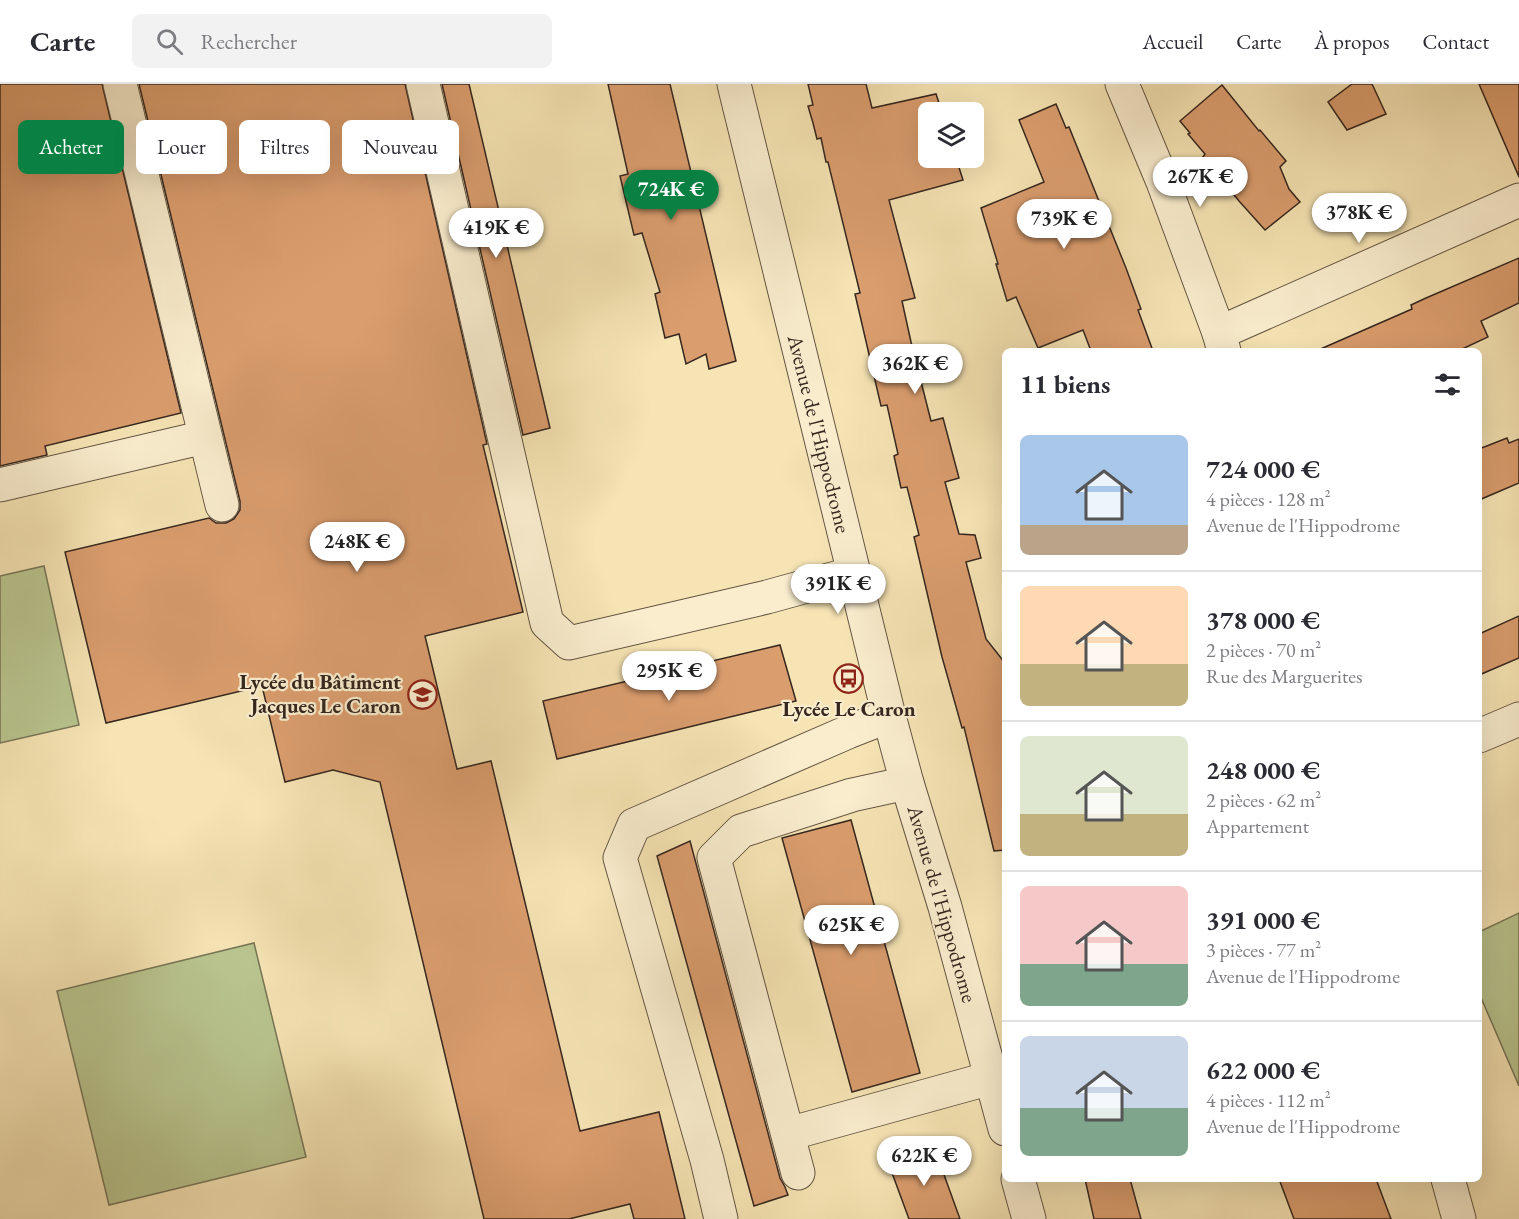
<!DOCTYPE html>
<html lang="fr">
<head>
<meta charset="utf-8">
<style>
  body { margin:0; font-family:"EB Garamond",serif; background:#f2f2f3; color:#2b2b33; height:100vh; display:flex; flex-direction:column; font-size:22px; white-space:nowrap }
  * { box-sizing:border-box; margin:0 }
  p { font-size:20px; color:#7c7c81 }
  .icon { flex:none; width:33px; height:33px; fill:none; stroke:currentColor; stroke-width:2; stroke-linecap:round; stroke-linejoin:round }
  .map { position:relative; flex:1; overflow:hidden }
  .drawer { position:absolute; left:1002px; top:264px; width:480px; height:834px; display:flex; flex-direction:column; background:#fff; border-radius:9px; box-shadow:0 6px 24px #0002 }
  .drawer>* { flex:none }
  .top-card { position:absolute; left:18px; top:36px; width:570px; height:54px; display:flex; gap:12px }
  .buttons { position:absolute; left:918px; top:18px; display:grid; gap:12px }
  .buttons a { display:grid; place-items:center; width:66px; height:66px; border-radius:9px; background:#fff; box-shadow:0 6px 24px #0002; font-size:30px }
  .price { position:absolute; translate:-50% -51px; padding:0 14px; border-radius:21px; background:#fff; color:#222; font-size:20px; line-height:39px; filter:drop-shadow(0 2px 3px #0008) }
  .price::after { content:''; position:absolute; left:50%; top:36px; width:18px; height:14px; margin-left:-9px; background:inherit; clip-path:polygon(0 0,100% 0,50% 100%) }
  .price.current { background:#0b8043; color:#fff }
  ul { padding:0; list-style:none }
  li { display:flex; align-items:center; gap:18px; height:150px; padding:0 18px }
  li+li { border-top:2px solid #e1e1e2 }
  li span { display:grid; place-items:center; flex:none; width:168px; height:120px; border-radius:9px; color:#555 }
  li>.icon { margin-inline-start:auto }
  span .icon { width:72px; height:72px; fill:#fffc; stroke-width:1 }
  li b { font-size:26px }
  h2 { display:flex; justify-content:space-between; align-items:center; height:72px; padding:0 18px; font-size:26px }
  .pill { padding:0 21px; border-radius:9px; background:#fff; box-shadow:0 6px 24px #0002; font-size:21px; line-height:54px }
  .pill.current { background:#0b8043; color:#fff }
  header { display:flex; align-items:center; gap:36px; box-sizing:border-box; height:84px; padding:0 30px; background:#fff; border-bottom:2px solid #e1e1e2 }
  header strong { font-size:28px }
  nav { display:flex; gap:33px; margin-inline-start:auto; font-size:21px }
  .search { width:420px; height:54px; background:#f2f2f3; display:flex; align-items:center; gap:15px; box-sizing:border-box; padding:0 21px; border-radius:9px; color:#7c7c81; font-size:22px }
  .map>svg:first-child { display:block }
</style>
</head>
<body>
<header>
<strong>Carte</strong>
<div class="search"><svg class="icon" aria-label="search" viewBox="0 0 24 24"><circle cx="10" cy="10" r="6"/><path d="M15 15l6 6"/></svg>Rechercher</div>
<nav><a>Accueil</a><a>Carte</a><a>À propos</a><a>Contact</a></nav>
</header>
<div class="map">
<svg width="1519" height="1135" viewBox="0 0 1519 1135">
  <rect width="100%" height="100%" fill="#f6e4b4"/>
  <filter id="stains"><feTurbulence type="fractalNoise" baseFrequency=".00333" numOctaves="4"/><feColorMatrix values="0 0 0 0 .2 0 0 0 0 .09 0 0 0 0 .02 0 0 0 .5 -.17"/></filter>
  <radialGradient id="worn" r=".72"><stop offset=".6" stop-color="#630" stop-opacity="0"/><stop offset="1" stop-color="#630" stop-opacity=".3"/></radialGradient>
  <g fill="#b9c58f" stroke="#777657" stroke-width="1.5">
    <path d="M44,482l35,159 -79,18v-167z"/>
    <path d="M1519,829v173l-40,-93v-61z"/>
    <path d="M254,859l52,214 -197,48 -52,-214z"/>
  </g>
  <g fill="#da9d6e" stroke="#35271f" stroke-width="1.5">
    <path d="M0,0h102l79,329 -136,33 2,9 -47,11z"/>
    <path d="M139,0h266l82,360 -4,1 40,167 -98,24 32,133 34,-8 89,370 79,-19 26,107h-51l-4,-15 -61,15h-85l-104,-437 -47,-12 -48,12 -23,-96 -156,37 -41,-171 144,-34 7,5h10l8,-4 6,-9v-9z"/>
    <path d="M442,0h27l81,344 -27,7z"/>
    <path d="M608,0h62l66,277 -27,8 -3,-15 -20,10 -7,-30 -14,4 -10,-44 5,-2 -18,-59 -8,2 -14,-59 8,-2z"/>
    <path d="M808,0h58l6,24 64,-14 6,18h-14v46h28l7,22 -74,20 26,98 -13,3 9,41 20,79 12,-3 16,60 -14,4 14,52 16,1 6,23 -15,4 20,77 19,24v187l-11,1 -30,-124 -2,1 -20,-71 -28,-120 5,-2 -12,-48 -6,1 -7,-32 4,-2 -11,-49 -6,1 -26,-112 5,-1 -32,-131h-2l-5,-24 -4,1 -4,-16 -5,-17 5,-1z"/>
    <path d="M1352,0h20l14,30 -39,16 -19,-28z"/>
    <path d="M1479,0h40v93z"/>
    <path d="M1222,1l37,46 1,-1 26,31 -6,6 9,22 11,13 -35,28 -26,-29 -36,-44 2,-3 -17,-20 2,-1 -10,-12z"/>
    <path d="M1056,20l10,24 3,-1 57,141 15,41 -3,1 15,41h-62l-8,-21 -45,18 -22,-51 -9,4 -11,-37h2l-17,-56 63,-26 -25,-62z"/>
    <path d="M1519,174v45l-38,18 7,16 -30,14h-142l96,-42 -1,-4 15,-7z"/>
    <path d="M1507,354l2,5 10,-4v44l-40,17v-51z"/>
    <path d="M1519,532v42l-40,17v-41z"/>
    <path d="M780,561l16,56 -239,58 -14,-58z"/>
    <path d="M851,736l69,253 -68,19 -70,-254z"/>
    <path d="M690,757l90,337 5,9 3,8 -34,11 -97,-350z"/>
    <path d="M934,1063l26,72h-51l-21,-57z"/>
    <path d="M1085,1095h45l11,40h-47z"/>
    <path d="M1279,1095h97l15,40h-97z"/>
  </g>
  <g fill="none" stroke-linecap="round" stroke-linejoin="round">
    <defs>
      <g id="minor">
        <path d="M120,0l102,421"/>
        <path d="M423,0l124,539 22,20 198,-46 87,-24"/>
        <path d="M734,0l155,632 18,67 38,124 60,222"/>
        <path d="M1122,0l41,98 56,151 5,18"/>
        <path d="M1219,249l300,-133"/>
        <path d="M0,401l205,-48"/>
        <path d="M1479,652l40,-17"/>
        <path d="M788,1050l203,-56"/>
        <path d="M798,1089l-84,-315 27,-27 111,-36 55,-12"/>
        <path d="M1018,1095l11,40"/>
        <path d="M1448,1095l11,40"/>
        <path d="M721,1135l-14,-59 -87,-302 14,-33 214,-93 41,-16"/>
      </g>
    </defs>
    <use href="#minor" stroke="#655644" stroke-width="35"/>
    <use href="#minor" stroke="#f9edce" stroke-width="33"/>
  </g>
  <defs>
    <symbol id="bus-ring" viewBox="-11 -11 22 22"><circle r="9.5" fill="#f9edce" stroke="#8f2418" stroke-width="1.5"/><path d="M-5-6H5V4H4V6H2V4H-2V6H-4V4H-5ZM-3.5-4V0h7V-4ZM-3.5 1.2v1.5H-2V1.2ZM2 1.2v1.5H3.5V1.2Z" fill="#8f2418"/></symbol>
    <symbol id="school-ring" viewBox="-11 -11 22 22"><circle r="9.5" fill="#f9edce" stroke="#8f2418" stroke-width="1.5"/><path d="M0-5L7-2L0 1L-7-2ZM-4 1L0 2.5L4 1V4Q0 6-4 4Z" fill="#8f2418"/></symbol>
  </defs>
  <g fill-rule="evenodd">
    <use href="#bus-ring" x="832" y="578" width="33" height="33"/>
    <use href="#school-ring" x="406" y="594" width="33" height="33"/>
  </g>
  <g text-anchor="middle" stroke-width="4.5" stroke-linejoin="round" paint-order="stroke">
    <g font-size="21" fill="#35271f" stroke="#f9edce">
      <text transform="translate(819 350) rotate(76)" y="7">Avenue de l'Hippodrome</text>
      <text transform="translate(942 820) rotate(74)" y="7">Avenue de l'Hippodrome</text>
    </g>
    <g font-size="21" font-weight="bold" fill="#35271f" stroke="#f9edce" text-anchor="end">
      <text x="401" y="605">Lycée du Bâtiment<tspan x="401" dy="24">Jacques Le Caron</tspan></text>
      <text x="849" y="632" text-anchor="middle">Lycée Le Caron</text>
    </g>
  </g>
  <rect width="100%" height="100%" filter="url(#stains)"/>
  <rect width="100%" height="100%" fill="url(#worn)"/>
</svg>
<div class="buttons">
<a><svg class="icon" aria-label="layers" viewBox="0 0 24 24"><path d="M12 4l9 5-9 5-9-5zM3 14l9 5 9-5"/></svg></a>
</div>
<b class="price" style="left:1200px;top:124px">267K €</b>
<b class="price current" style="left:671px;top:137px">724K €</b>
<b class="price" style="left:1359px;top:160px">378K €</b>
<b class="price" style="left:1064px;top:166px">739K €</b>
<b class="price" style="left:496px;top:175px">419K €</b>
<b class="price" style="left:915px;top:311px">362K €</b>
<b class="price" style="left:357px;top:489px">248K €</b>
<b class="price" style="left:838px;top:531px">391K €</b>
<b class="price" style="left:669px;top:618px">295K €</b>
<b class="price" style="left:851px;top:872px">625K €</b>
<b class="price" style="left:924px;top:1103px">622K €</b>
<div class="top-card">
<a class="pill current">Acheter</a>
<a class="pill">Louer</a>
<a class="pill">Filtres</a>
<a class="pill">Nouveau</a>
</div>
<section class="drawer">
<h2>11 biens<svg class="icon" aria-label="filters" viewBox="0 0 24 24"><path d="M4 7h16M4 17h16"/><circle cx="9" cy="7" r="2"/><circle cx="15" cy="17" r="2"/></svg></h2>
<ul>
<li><span style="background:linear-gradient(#a9c7e8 75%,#b9a48a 0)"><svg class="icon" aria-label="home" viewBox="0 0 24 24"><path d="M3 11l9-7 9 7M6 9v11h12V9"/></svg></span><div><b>724 000 €</b><p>4 pièces · 128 m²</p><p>Avenue de l'Hippodrome</p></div></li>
<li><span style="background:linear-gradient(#ffd9b3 65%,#c2b280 0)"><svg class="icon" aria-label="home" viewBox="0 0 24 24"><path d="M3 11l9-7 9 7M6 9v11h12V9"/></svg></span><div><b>378 000 €</b><p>2 pièces · 70 m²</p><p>Rue des Marguerites</p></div></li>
<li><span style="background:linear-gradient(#dfe7d0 65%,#c2b280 0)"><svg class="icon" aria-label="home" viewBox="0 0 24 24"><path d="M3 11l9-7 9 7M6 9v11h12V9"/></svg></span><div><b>248 000 €</b><p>2 pièces · 62 m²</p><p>Appartement</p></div></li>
<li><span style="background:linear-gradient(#f6c9c9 65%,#7fa58c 0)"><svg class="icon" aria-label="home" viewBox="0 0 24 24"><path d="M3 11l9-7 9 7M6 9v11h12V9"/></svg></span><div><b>391 000 €</b><p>3 pièces · 77 m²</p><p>Avenue de l'Hippodrome</p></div></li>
<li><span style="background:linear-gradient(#c9d6e8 60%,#7fa58c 0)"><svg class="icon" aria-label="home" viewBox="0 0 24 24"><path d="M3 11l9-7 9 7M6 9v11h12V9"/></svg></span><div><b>622 000 €</b><p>4 pièces · 112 m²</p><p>Avenue de l'Hippodrome</p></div></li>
</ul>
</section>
</div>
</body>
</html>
